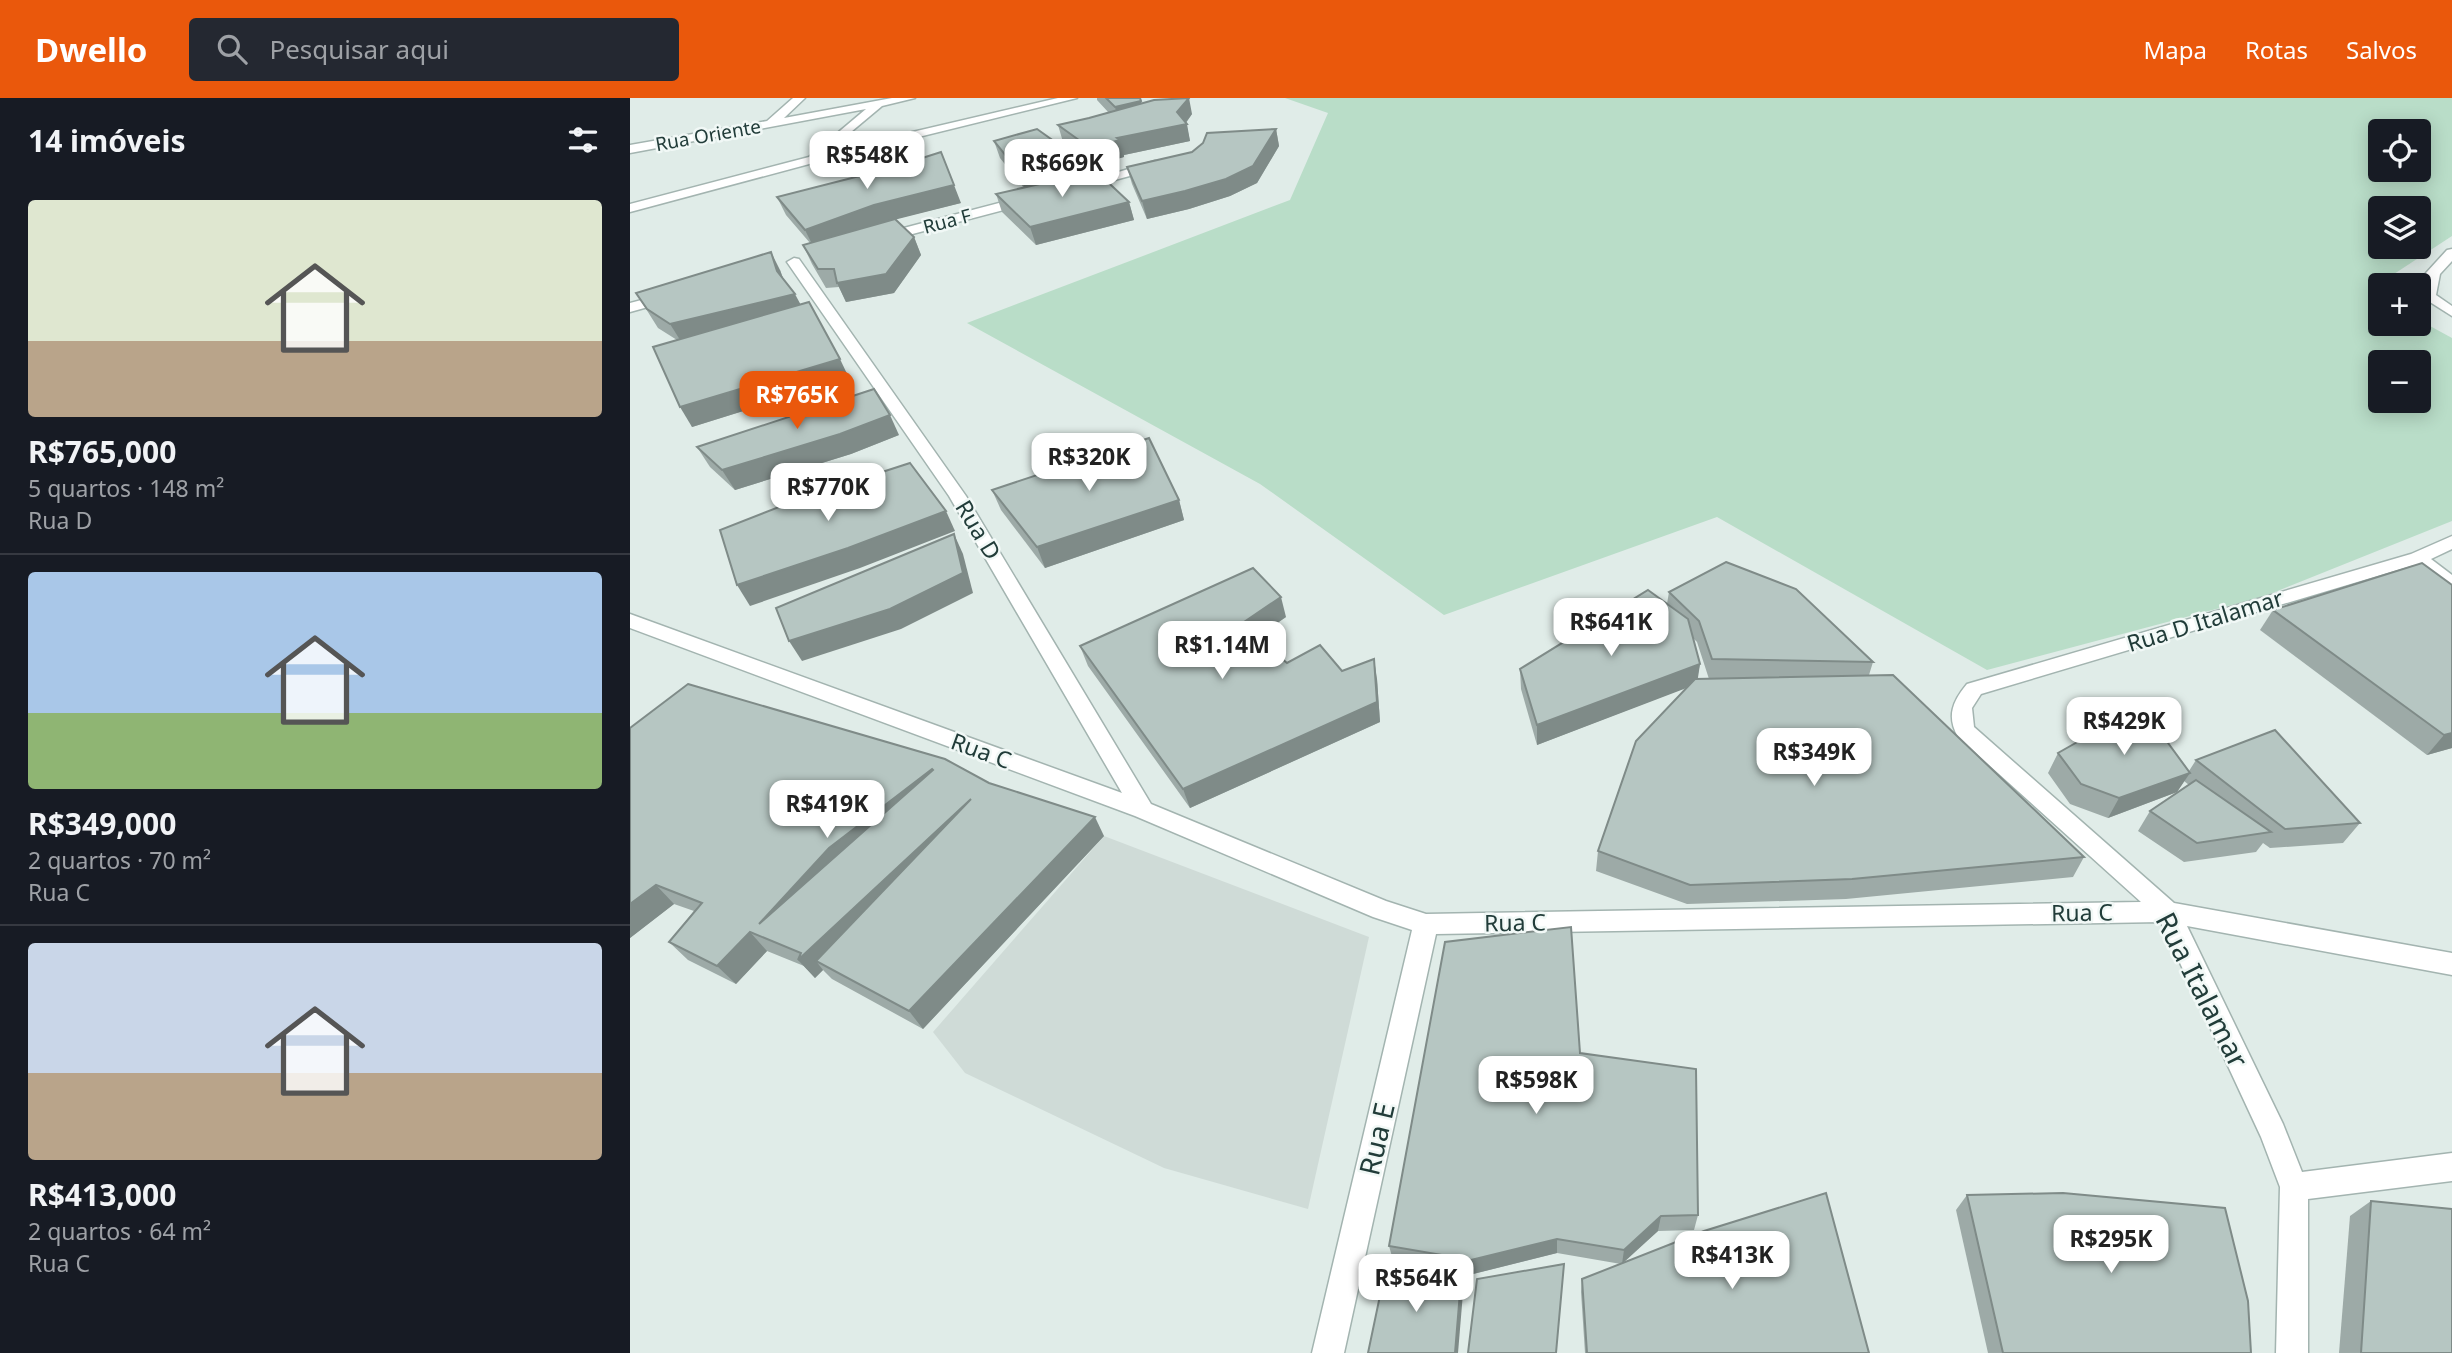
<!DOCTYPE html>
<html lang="pt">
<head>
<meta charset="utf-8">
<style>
  body { margin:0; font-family:"Noto Sans",sans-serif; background:#242831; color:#f1f3f6; height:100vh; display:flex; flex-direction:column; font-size:26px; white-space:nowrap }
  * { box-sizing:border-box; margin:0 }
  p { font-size:23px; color:#9ea1a6 }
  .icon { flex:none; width:38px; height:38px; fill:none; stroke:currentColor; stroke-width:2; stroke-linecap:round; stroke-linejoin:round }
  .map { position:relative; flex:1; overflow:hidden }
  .side { display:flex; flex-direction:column; background:#171b24; width:630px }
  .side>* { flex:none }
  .fabs { position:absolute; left:1738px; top:21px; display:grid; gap:14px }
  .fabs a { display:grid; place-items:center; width:63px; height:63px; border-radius:7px; background:#171b24; box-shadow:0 4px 18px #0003; font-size:35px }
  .price { position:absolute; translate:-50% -60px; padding:0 16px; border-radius:14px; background:#fff; color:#222; font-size:23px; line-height:46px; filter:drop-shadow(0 2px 4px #0008) }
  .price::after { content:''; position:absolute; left:50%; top:42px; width:21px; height:16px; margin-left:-10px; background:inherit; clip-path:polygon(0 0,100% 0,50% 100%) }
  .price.active { background:#ea580c; color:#fff }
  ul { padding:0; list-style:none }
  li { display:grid; align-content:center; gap:14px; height:371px; padding:0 28px }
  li+li { border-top:2px solid #363941 }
  li span { display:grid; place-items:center; height:217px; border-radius:7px; color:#555 }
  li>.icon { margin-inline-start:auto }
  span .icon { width:126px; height:126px; fill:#fffc; stroke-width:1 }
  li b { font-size:30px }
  h2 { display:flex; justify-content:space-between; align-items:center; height:84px; padding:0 28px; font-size:30px }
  header { display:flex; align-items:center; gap:42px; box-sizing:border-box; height:98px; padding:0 35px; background:#ea580c; color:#fff }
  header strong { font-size:33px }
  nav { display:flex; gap:38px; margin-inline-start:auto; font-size:24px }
  .search { width:490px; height:63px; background:#242831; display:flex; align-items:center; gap:18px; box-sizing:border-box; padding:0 24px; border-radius:7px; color:#9ea1a6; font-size:26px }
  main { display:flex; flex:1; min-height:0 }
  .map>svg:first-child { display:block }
</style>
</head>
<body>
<header>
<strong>Dwello</strong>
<div class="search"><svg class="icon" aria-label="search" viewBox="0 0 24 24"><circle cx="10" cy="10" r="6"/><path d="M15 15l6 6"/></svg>Pesquisar aqui</div>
<nav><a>Mapa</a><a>Rotas</a><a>Salvos</a></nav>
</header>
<main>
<section class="side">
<h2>14 imóveis<svg class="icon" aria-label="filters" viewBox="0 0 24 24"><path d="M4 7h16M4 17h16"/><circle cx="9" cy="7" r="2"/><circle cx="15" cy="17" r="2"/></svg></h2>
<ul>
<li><span style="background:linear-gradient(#dfe7d0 65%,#b9a48a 0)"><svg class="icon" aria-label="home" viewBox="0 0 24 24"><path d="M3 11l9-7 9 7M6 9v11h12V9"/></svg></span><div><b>R$765,000</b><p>5 quartos · 148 m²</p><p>Rua D</p></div></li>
<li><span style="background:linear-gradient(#a9c7e8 65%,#8fb573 0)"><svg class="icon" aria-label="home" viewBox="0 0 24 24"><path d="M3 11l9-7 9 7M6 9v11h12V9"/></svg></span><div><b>R$349,000</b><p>2 quartos · 70 m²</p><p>Rua C</p></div></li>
<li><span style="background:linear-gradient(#c9d6e8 60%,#b9a48a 0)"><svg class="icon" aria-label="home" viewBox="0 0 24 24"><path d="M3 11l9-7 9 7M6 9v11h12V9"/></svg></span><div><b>R$413,000</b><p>2 quartos · 64 m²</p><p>Rua C</p></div></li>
</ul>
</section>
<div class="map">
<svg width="1822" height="1255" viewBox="0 0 1822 1255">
  <rect width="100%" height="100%" fill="#e0ece8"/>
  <path fill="#cfdbd7" d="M474,738l265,101 -61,272 -144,-41 -199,-95 -32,-41z"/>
  <path fill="#b9ddc8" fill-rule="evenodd" d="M655,0h1167v138l-58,38 2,11h-16v39h38l1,-4 33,18v183l-187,75 -278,74 -270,-153 -273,98 -184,-131 -293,-161 323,-123 38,-87zM1750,33h38v39h-38zM1750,110h38v39h-38zM1750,264h38v39h-38z"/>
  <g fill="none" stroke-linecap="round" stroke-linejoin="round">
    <defs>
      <g id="minor">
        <path d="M163,0h12l-21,20 108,-20h23l-33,8 -55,46 231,-54h19l-264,65 -183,49v-8l179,-47 57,-48 -236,44v-8l137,-24z"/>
        <path d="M525,63l4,1v6l-81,22 -6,-4z"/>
        <path d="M396,98l4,1v6l-148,39 -7,-4 2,-3z"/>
        <path d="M164,160l5,1 167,237 185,308 235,97 40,13 715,-12 -183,-165c-12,-21 -5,-36 9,-53l444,-130 41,-18v13l-21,10 21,16v15l-7,-2 -31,-23 -433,129 -9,14 2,19 200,176 278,50v22l-265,-49 96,198 19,48 150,-19v28l-144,18v154h-32l4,-166 -19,-50 -100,-215 -725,12 -92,419h-32l100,-423 -39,-13 -238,-101 -505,-188v-14l492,179 -173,-297 -162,-234z"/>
        <path d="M38,195l5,1v6l-43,12v-9z"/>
      </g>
      <path id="tertiary" d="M1822,151v12l-12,13 -4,21 16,11v10l-30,-19 4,-24 21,-23z"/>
    </defs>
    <use href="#minor" stroke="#a3b4b0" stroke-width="3"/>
    <use href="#tertiary" stroke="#a3b4b0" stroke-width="3"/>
    <use href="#minor" fill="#fff" fill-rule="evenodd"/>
    <use href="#tertiary" fill="#fff" fill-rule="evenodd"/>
  </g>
  <g fill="#9daaa7" fill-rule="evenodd">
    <path d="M467,0h43l2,6 50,10 -6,9 4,18 -66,14v2l-29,8 -32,-23 -5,-17 51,-12 -12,-13z"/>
    <path d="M646,31l3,17 -22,37 -27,13 -41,13 -42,10 -15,-35 -5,-17 65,-15z"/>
    <path d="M364,43l89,33 46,28 5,18 -98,25 -34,-33 -6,-18 28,-6 -24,-30z"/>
    <path d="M147,99l184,6 -66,16 19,18 7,18 -27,38 -48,9 -7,-15 -13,1 -14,-24 -9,-19 7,-2 -24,-28z"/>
    <path d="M150,172l3,8 66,100 -157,49 -15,-87 -19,-12 -22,-35z"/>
    <path d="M269,337l-48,19 -116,36 -25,-23 -13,-20z"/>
    <path d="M362,392l187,10 5,20 -139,48 -44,-58z"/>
    <path d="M1822,487v163l-25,7 -167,-125 13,-20z"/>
    <path d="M1039,494l204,70 -4,13 215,182 -11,20 -227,22 -159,5 -91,-33 2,-20 89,-164 -150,58 -16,-56 -1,-20 147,-65zM1063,540l4,4 12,37h-12l3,-15z"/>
    <path d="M656,519l-29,20 30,26 55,8 35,8 3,43 -190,86 -102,-142 -8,-20z"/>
    <path d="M0,630l359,55 115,53 -181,193 -91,-50 -9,-9 -8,8 -11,-12 -37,-15 -31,33 -48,-24 -19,-18 25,-31 -20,-7 -44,34z"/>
    <path d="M1428,655l131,18 7,-11 164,63 -17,20 -73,5 -7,-5 -7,9 -72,10 -46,-31 12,-20 39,-26 -5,-4 -7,11 -69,26 -38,-14 -22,-31z"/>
    <path d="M950,955l118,162 -4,15 -36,1 -36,32 247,90h-284l-4,-61 1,-13 39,-15 -64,-11 -84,21 -80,-14 -4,-14z"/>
    <path d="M1337,1097l284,158h-263l-32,-143z"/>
    <path d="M1741,1103l81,152h-113l11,-137z"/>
  </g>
  <g fill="#7f8b88">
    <path d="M510,0l5,19 -26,7 -4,-17z"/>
    <path d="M559,0l3,16 -8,11 3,-1 3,17 -66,14v2l-29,8 -5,-17 27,-10 60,-26z"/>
    <path d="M646,31l3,17 -22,37 -27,13 -41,13 -42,10 -5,-18z"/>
    <path d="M449,61l5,17 -59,14 -6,-18z"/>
    <path d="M324,87l7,18 -79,20 -68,25 -9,-18 69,-25z"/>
    <path d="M499,104l5,18 -98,25 -6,-18z"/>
    <path d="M284,139l7,18 -27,38 -48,9 -9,-19z"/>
    <path d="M141,154l9,18 7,20 -10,-19z"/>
    <path d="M165,196l10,19 -123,30 -12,-19z"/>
    <path d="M210,261l9,19 -157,49 -12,-20z"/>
    <path d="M260,317l9,20 -48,19 -116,36 -13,-20z"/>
    <path d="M549,402l5,20 -139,48 -8,-21z"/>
    <path d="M316,413l9,20 -95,37 -110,38 -13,-21z"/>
    <path d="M324,436l9,20 10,39 -72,36 -99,32 -13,-20z"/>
    <path d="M651,499l5,20 -39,27 -6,-20z"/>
    <path d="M744,561l3,20 3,43 -190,86 -7,-19z"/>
    <path d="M1070,566l-3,20 -160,61v-20z"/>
    <path d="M1822,635v15l-25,7 17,-20z"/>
    <path d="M302,671l12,20 -185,135 70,-76z"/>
    <path d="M1560,675l-13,19 -69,26 11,-20z"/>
    <path d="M341,701l-155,162 7,9 -8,8 -17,-18z"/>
    <path d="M465,719l9,19 -181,193 -14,-18z"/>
    <path d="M26,787l18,19 -44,34v-34z"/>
    <path d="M120,834l17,19 -31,33 -19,-18z"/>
    <path d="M1031,1118l-3,15 -36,33 2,-14z"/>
    <path d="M927,1141v14l-84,21 -2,-14z"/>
    <path d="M831,1182l2,13 -5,60h-3z"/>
  </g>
  <g fill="#b6c6c2" stroke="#7f8b88" stroke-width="2" fill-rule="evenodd">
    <path d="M476,0h34l1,3 -26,6z"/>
    <path d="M559,0l-12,14 10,12 -70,14 3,2 -30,8 -32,-23 31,-7 65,-18z"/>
    <path d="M407,31l42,30 -60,13 -25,-31z"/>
    <path d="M646,31l-23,37 -27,13 -41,12 -43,10 -15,-34 65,-15 11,-9 4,-10z"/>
    <path d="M311,54l13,33 -80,20 -69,25 -28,-33 114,-29z"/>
    <path d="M466,73l33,31 -99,25 -34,-33z"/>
    <path d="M265,121l19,18 -28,37 -49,9 -3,-14h-16l-15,-24z"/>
    <path d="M141,154l6,19 18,23 -125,30 -23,-15 -11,-16z"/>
    <path d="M179,204l31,57 -160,48 -27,-60z"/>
    <path d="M244,291l16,26 -50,19 -118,36 -25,-23z"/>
    <path d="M519,340l30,62 -142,47 -45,-57z"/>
    <path d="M280,365l36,48 -98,37 -111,37 -17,-55 82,-32z"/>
    <path d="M324,436l9,39 -73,36 -101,32 -13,-33z"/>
    <path d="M1096,464l70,27 77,73 -161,-3 -13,-38 -30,-29z"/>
    <path d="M1792,465l30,22v148l-8,2 -171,-125z"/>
    <path d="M623,470l28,29 -40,27 46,39 33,-18 22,26 32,-12 3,43 -194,87 -103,-143z"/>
    <path d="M1018,492l40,29 12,45 -163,61 -17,-56z"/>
    <path d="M1263,577l191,182 -232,22 -162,6 -92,-34 38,-110 59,-62z"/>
    <path d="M58,586l257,75 44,24 106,34 -186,194 -93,-50 155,-162 -173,161 3,-7 -51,-21 -33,34 -48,-24 33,-39 -46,-18 -26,19v-176zM302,671l1,1 -174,154 70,-76z"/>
    <path d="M1511,608l49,67 -71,25 -38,-14 -23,-31z"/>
    <path d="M1645,632l85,93 -75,6 -89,-69z"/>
    <path d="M1566,682l75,52 -74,11 -47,-32z"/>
    <path d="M941,829l9,126 116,16 2,146 -37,1 -37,34 -67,-11 -86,21 -82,-14 56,-304z"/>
    <path d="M1196,1095l43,160h-282l-5,-74 122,-48z"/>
    <path d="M1433,1095l162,15 23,93 3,52h-248l-36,-158z"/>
    <path d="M1741,1103l81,8v144h-91z"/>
    <path d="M934,1166l-8,89h-88l9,-74z"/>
    <path d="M756,1169l75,13 -6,73h-87z"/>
  </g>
  <g text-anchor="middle" stroke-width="5" stroke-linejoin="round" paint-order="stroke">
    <g font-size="19" fill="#213c39" stroke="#f1f8f6">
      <text transform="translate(78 37) rotate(-10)" y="7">Rua Oriente</text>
      <text transform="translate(317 123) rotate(-15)" y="7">Rua F</text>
    </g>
    <g font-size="23" fill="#213c39" stroke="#f1f8f6">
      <text transform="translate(348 432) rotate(59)" y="8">Rua D</text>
      <text transform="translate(1575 523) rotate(-17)" y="8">Rua D Italamar</text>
      <text transform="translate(351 653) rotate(20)" y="8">Rua C</text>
      <text transform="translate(1452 815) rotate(-1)" y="8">Rua C</text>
      <text transform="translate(885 825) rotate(-1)" y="8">Rua C</text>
    </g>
    <g font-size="28" fill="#213c39" stroke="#f1f8f6">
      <text transform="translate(1572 892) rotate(63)" y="10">Rua Italamar</text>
      <text transform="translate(747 1041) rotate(-77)" y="10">Rua E</text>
    </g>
  </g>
</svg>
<div class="fabs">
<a><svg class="icon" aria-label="locate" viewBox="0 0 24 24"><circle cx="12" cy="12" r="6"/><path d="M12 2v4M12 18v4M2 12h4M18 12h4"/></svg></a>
<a><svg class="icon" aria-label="layers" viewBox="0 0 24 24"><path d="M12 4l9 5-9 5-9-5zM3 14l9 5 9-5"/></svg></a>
<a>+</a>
<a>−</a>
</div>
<b class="price" style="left:237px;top:93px">R$548K</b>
<b class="price" style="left:432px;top:101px">R$669K</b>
<b class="price active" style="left:167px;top:333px">R$765K</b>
<b class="price" style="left:459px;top:395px">R$320K</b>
<b class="price" style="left:198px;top:425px">R$770K</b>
<b class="price" style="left:981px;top:560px">R$641K</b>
<b class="price" style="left:592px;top:583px">R$1.14M</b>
<b class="price" style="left:1494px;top:659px">R$429K</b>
<b class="price" style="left:1184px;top:690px">R$349K</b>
<b class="price" style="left:197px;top:742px">R$419K</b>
<b class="price" style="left:906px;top:1018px">R$598K</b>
<b class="price" style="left:1481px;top:1177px">R$295K</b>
<b class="price" style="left:1102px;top:1193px">R$413K</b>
<b class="price" style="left:786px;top:1216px">R$564K</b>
</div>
</main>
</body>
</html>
